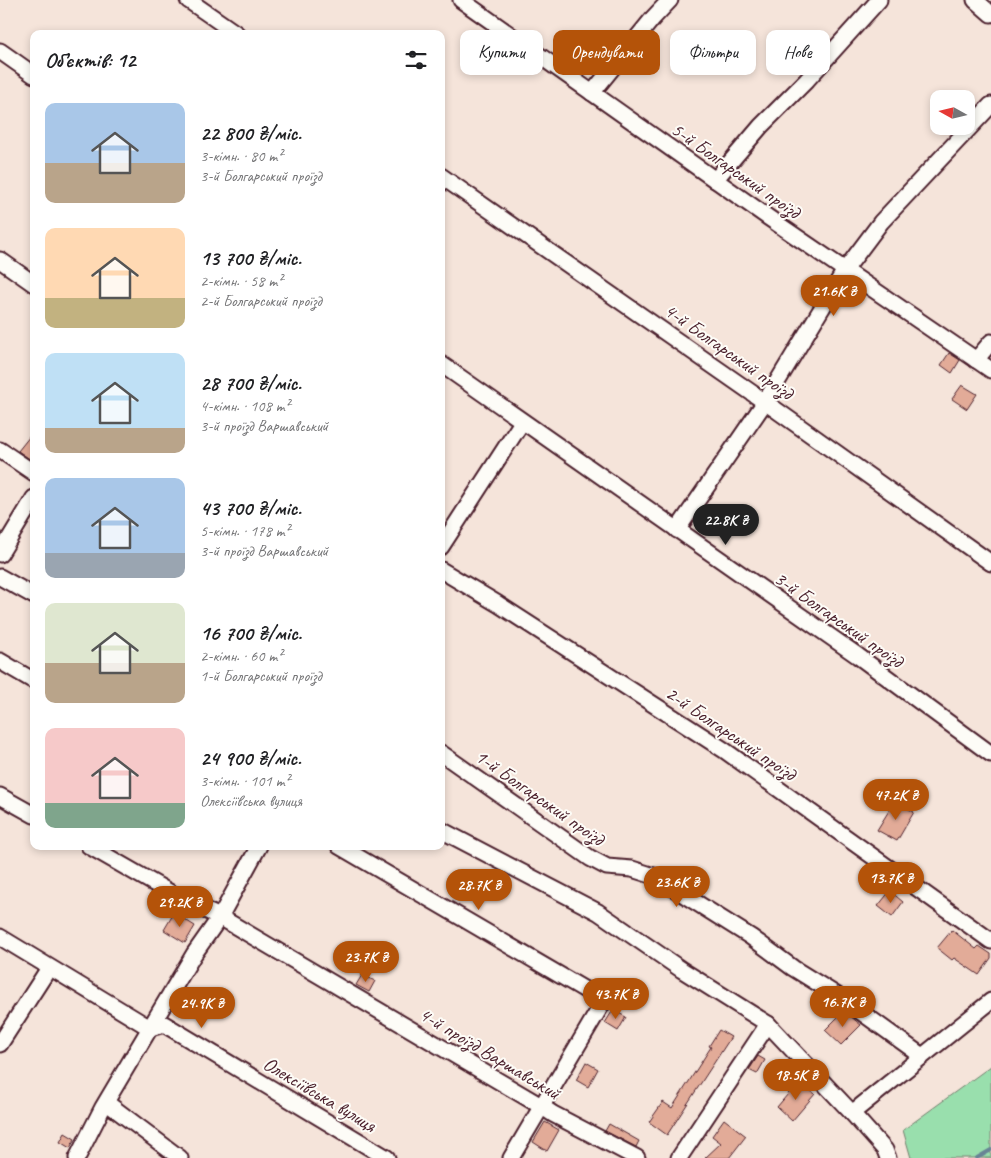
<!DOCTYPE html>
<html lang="uk">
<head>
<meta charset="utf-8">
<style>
  body { margin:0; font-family:Caveat,sans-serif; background:#f2f2f2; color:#202124; height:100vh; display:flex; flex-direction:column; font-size:19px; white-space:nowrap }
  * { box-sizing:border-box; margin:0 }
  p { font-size:16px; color:#757577 }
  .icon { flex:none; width:28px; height:28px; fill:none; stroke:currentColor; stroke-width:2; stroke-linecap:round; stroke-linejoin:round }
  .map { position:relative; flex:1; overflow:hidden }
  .details { position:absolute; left:30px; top:30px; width:415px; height:820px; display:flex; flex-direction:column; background:#fff; border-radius:10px; box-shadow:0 2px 8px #0003 }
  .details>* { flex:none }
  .banner { position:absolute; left:460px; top:30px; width:455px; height:45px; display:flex; gap:10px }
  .needle { width:32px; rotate:278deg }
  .buttons { position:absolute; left:930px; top:90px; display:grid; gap:10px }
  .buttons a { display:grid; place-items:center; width:45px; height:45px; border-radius:10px; background:#fff; box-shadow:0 2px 8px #0003; font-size:25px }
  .price { position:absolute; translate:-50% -42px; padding:0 11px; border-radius:18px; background:#b45309; color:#fff; font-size:16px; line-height:32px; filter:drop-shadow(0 1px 2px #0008) }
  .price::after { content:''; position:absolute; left:50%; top:30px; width:15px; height:11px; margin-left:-8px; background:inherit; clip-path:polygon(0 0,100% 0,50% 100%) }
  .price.on { background:#222; color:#fff }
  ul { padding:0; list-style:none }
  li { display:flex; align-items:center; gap:15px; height:125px; padding:0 15px }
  li span { display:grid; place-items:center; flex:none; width:140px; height:100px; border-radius:10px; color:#555 }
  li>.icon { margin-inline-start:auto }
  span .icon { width:60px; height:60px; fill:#fffc; stroke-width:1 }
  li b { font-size:21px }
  h2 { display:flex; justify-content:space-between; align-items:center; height:60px; padding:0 15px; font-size:21px }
  .tag { padding:0 18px; border-radius:10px; background:#fff; box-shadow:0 2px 8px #0003; font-size:18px; line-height:45px }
  .tag.on { background:#b45309; color:#fff }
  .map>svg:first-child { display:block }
</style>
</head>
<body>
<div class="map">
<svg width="991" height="1158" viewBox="0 0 991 1158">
  <rect width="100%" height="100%" fill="#f5e4da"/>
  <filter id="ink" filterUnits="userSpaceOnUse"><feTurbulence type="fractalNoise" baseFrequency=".02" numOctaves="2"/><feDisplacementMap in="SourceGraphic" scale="10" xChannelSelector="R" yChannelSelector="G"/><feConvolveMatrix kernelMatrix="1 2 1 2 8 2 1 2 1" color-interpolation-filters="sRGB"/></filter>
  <g filter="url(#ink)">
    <path fill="#99dfad" stroke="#727f6c" d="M991,1066v92h-80l-8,-28z"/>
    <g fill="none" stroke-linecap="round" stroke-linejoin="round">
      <path stroke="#678495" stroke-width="4" d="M977,1158l14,-8"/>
    </g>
    <g fill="#e2ab98" stroke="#4a1f2b">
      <path d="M949,353l11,7 -8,13 -11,-8z"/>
      <path d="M962,385l15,9 -10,15 -15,-10z"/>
      <path d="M34,431v31l-16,-11z"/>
      <path d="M895,801l19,11 -17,29 -20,-11z"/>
      <path d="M890,891l13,11 -11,15 -14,-11z"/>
      <path d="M174,913l21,13 -10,17 -21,-13z"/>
      <path d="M952,930l24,19 3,-3 12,8v4l-12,17 -25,-17 -2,2 -15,-12z"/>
      <path d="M362,975l13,6 -6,11 -13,-7z"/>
      <path d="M613,1010l13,7 -8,14 -13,-8z"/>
      <path d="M844,1011l17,14 -20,20 -16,-15z"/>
      <path d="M719,1030l12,7 -64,98 -18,-13 14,-20 9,6 39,-61 -2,-1z"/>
      <path d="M758,1056l7,4 -8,14 -8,-4z"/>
      <path d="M586,1062l12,7 -10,18 -12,-7z"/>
      <path d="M799,1081l16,13 -23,27 -15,-14z"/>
      <path d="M724,1119l22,17 -17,22h-24l16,-15 -9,-7z"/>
      <path d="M545,1122l14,8 -12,21 -14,-9z"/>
      <path d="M609,1124l30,17 -3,6 -31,-16z"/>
      <path d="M65,1133l10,6 -5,9 -10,-6z"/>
    </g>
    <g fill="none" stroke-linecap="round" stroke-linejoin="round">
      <defs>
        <g id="minor">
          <path d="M188,0l49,34"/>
          <path d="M461,0l308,218 222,152"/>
          <path d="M975,0l16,14"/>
          <path d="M0,51l34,24"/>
          <path d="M592,93l61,-75 17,-18"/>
          <path d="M441,176l324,226 226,161"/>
          <path d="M715,180l46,-54 45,-45 73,-81"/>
          <path d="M0,260l34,24"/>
          <path d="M976,360l15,-18"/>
          <path d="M441,364l417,292 133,98"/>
          <path d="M0,450l34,23"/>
          <path d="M677,530l88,-128 80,-132 36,-48 110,-117"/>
          <path d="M441,547l81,-125"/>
          <path d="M0,554l34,-56"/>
          <path d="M441,570l57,34 226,146 267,191"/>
          <path d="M0,577l34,19"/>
          <path d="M0,661l34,20"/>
          <path d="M441,753l149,105 17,9 25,2 22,7 97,61 42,31 50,31 79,57"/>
          <path d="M0,796l34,19"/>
          <path d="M441,830l157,82 84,58 86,54 84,89 33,37 3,8"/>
          <path d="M89,846l94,54 37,17 321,189 12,8 84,44"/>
          <path d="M339,846l265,155 -93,157"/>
          <path d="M0,937l150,91 14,-4 223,134"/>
          <path d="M0,1044l49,-76"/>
          <path d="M107,1103l73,55"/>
          <path d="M852,1113l139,-112"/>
          <path d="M77,1158l26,-51 91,-153 26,-37 39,-71"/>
          <path d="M679,1158l89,-134"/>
        </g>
      </defs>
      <use href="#minor" stroke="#4a1f2b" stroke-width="19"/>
      <use href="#minor" stroke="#fdfcf7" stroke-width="15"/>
    </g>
  </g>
  <g text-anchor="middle" stroke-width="4" stroke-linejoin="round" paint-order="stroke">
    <g font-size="20" fill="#4a1f2b" stroke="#fdfcf7">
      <text transform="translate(736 170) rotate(35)" y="7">5-й Болгарський проїзд</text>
      <text transform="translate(729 351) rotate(35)" y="7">4-й Болгарський проїзд</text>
      <text transform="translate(839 619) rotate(35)" y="7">3-й Болгарський проїзд</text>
      <text transform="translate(731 733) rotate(34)" y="7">2-й Болгарський проїзд</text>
      <text transform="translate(540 797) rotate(35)" y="7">1-й Болгарський проїзд</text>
      <text transform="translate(490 1053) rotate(31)" y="7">4-й проїзд Варшавський</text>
      <text transform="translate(320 1094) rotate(31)" y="7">Олексіївська вулиця</text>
    </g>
  </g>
</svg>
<div class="buttons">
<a><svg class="needle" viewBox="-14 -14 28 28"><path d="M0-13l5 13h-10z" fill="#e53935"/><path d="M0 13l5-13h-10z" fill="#757577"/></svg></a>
</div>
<b class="price" style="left:834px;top:317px">21.6K ₴</b>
<b class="price on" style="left:726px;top:546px">22.8K ₴</b>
<b class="price" style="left:896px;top:821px">47.2K ₴</b>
<b class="price" style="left:891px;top:904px">13.7K ₴</b>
<b class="price" style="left:677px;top:908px">23.6K ₴</b>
<b class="price" style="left:479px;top:911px">28.7K ₴</b>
<b class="price" style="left:180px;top:928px">29.2K ₴</b>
<b class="price" style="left:366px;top:983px">23.7K ₴</b>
<b class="price" style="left:616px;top:1020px">43.7K ₴</b>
<b class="price" style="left:843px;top:1028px">16.7K ₴</b>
<b class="price" style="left:202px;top:1029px">24.9K ₴</b>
<b class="price" style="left:796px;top:1101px">18.5K ₴</b>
<div class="banner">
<a class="tag">Купити</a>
<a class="tag on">Орендувати</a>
<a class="tag">Фільтри</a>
<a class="tag">Нове</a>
</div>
<section class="details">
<h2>Об’єктів: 12<svg class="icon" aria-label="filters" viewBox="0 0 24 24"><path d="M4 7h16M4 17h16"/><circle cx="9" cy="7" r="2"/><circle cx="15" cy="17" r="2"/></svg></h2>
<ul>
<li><span style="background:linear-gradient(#a9c7e8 60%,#b9a48a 0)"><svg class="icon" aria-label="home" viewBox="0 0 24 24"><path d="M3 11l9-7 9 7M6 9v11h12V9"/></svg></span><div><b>22 800 ₴/міс.</b><p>3-кімн. · 80 m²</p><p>3-й Болгарський проїзд</p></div></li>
<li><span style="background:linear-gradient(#ffd9b3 70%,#c2b280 0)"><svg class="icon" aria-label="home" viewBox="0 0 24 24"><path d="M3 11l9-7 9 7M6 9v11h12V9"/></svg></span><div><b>13 700 ₴/міс.</b><p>2-кімн. · 58 m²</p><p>2-й Болгарський проїзд</p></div></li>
<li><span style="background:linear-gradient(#bfe0f5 75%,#b9a48a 0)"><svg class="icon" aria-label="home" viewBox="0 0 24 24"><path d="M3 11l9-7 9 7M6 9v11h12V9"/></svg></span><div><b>28 700 ₴/міс.</b><p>4-кімн. · 108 m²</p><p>3-й проїзд Варшавський</p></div></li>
<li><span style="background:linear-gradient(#a9c7e8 75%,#9aa5b1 0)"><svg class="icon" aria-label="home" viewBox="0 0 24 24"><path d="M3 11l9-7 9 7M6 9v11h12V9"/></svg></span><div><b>43 700 ₴/міс.</b><p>5-кімн. · 178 m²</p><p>3-й проїзд Варшавський</p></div></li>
<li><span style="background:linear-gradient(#dfe7d0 60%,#b9a48a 0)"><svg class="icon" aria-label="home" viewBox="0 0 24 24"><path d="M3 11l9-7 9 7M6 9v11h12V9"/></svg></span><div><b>16 700 ₴/міс.</b><p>2-кімн. · 60 m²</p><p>1-й Болгарський проїзд</p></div></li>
<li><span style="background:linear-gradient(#f6c9c9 75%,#7fa58c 0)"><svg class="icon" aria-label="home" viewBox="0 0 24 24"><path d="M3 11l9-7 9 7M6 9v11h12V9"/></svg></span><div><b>24 900 ₴/міс.</b><p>3-кімн. · 101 m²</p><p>Олексіївська вулиця</p></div></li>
</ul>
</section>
</div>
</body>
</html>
